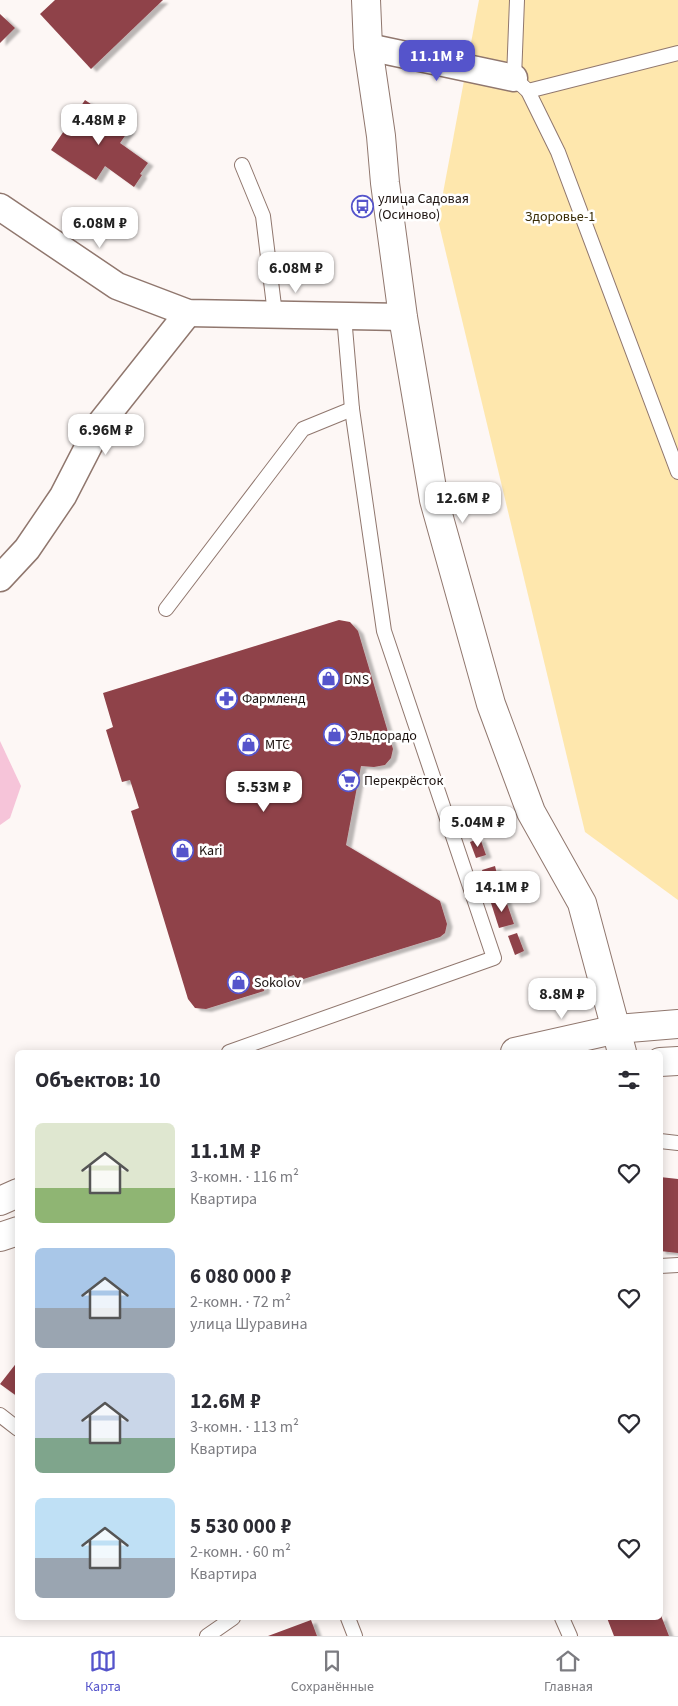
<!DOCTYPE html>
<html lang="ru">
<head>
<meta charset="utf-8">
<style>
  body { margin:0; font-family:"Source Sans 3",sans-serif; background:#f7f7f7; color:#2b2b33; height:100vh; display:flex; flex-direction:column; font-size:19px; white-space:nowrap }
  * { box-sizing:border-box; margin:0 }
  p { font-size:16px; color:#7c7c81 }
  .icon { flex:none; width:28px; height:28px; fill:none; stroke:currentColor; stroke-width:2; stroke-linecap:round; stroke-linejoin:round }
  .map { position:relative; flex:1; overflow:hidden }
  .panel { position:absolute; left:15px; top:1050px; width:648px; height:570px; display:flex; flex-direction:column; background:#fff; border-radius:8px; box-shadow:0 2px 12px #0003 }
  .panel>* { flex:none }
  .price { position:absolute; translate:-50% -42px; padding:0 11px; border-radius:10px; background:#fff; color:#222; font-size:16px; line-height:32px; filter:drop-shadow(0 1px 2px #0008) }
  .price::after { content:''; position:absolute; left:50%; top:30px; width:15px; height:11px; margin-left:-8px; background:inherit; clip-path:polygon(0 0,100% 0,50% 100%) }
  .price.selected { background:#5554cb; color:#fff }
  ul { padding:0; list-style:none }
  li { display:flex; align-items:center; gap:15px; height:125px; padding:0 20px }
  li span { display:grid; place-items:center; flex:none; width:140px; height:100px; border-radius:8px; color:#555 }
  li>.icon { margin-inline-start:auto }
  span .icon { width:60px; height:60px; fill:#fffc; stroke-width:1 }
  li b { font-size:21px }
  h2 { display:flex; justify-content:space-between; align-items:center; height:60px; padding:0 20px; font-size:21px }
  .menu { display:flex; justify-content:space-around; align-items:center; height:70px; border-top:1px solid #e1e1e2; background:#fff; font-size:14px; color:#7c7c81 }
  .menu a { display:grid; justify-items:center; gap:2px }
  .menu .selected { color:#5554cb }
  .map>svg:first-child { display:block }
</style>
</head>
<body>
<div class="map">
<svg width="678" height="1636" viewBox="0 0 678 1636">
  <defs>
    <filter id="shadow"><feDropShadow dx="5.5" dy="3" stdDeviation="1" flood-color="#0004"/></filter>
  </defs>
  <rect width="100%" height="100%" fill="#fdf7f5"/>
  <path fill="#fee7ad" d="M479,0h199v900l-93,-68 -147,-612z"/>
  <path fill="#f6c4d9" d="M0,741l21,45 -11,32 -10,7z"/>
  <g fill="#8f4249" filter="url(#shadow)">
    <path d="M55,0h108l-72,69 -51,-55z"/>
    <path d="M0,14l15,14 -15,15z"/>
    <path d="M85,100l44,30 -9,13 28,20 -8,11 2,1 -8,12 -29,-21 -9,14 -45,-30z"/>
    <path d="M339,620l11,2 8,9 35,118 -2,9 -6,7 -11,2 -13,-1 -15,79 94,56 7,23 -2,9 -5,4 -143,44 -3,-6 -29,9 -1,7 -58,18 -11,-1 -7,-9 -57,-188 8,-3 -9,-28 -8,2 -16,-52 7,-3 -10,-34z"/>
    <path d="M480,838l6,17 -10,3 -6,-16z"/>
    <path d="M495,866l7,27 -12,4 -8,-27z"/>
    <path d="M505,898l9,26 -15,4 -8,-25z"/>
    <path d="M517,933l7,18 -9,4 -7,-19z"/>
    <path d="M660,1177l18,2v74l-18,-2z"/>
    <path d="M18,1361v36l-18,-13z"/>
    <path d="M660,1613l9,23h-55l-7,-18h53z"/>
    <path d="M311,1620l6,16h-49z"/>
  </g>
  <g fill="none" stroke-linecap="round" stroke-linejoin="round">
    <defs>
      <g id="lane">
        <path d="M517,0l-3,78 14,13 30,61 120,320"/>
        <path d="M528,91l150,-38"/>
        <path d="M242,165l21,51 12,98"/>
        <path d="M166,609l137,-180 49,-20"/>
        <path d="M229,1052l265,-94 -110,-327 -32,-222 -8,-93"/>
        <path d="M660,1141l18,2"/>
        <path d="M660,1266l18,-1"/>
        <path d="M0,1415l18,14"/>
        <path d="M348,1618l7,18"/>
        <path d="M562,1618l8,18"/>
        <path d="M207,1636l26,-18"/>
      </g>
      <g id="street">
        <path d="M368,47l146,31"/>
        <path d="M0,207l117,79 71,27 215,4"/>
        <path d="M0,578l27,-29 36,-53 37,-72 88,-111"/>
      </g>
      <g id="secondary">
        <path d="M366,0l2,47 13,89 4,47 18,134 31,183 57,204 40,108 51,91 40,149"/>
        <path d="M515,1052l102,-23 61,-5"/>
        <path d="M660,1062l18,-1"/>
        <path d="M0,1201l18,-8"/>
        <path d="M0,1237l18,-6"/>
      </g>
    </defs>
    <use href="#lane" stroke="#90776e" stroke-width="16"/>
    <use href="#street" stroke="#90776e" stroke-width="29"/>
    <use href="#secondary" stroke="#90776e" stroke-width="30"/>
    <use href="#lane" stroke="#fff" stroke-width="14"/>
    <use href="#street" stroke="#fff" stroke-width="26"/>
    <use href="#secondary" stroke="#fff" stroke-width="28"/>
  </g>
  <defs>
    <symbol id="bus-ring" viewBox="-11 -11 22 22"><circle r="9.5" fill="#fff" stroke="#5554cb" stroke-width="1.5"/><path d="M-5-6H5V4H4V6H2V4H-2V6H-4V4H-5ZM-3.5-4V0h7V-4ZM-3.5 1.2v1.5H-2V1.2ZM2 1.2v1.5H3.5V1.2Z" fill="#5554cb"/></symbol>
    <symbol id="shop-ring" viewBox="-11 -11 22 22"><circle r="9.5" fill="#fff" stroke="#5554cb" stroke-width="1.5"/><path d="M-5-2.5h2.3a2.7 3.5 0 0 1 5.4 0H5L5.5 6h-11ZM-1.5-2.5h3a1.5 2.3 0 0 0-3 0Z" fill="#5554cb"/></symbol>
    <symbol id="pharmacy-ring" viewBox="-11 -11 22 22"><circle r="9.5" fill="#fff" stroke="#5554cb" stroke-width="1.5"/><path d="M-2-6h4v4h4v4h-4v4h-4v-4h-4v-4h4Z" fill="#5554cb"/></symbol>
    <symbol id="supermarket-ring" viewBox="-11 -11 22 22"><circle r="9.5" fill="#fff" stroke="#5554cb" stroke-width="1.5"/><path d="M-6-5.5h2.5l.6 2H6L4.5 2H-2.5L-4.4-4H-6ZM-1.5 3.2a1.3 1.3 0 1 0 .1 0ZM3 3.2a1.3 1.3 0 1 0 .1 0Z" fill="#5554cb"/></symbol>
  </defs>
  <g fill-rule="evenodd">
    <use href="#bus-ring" x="350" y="194" width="25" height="25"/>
    <use href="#shop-ring" x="316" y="666" width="25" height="25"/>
    <use href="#pharmacy-ring" x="214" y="686" width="25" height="25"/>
    <use href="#shop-ring" x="322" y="722" width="25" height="25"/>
    <use href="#shop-ring" x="236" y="732" width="25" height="25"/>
    <use href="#supermarket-ring" x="336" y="768" width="25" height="25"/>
    <use href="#shop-ring" x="170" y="838" width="25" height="25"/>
    <use href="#shop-ring" x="226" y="970" width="25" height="25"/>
  </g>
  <g text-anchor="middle" stroke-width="5" stroke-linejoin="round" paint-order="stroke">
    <g font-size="14" fill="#1d1310" stroke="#fff" text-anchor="start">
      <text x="378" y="203">улица Садовая<tspan x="378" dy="16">(Осиново)</tspan></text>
      <text x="344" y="684">DNS</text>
      <text x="242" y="703">Фармленд</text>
      <text x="350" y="740">Эльдорадо</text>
      <text x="265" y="749">МТС</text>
      <text x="364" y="785">Перекрёсток</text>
      <text x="199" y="855">Kari</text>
      <text x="254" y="987">Sokolov</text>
    </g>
    <g font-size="14" fill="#392d08" stroke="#fff">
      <text x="560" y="221">Здоровье-1</text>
    </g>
  </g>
</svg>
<b class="price selected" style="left:437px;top:82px">11.1M ₽</b>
<b class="price" style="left:99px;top:146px">4.48M ₽</b>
<b class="price" style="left:100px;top:249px">6.08M ₽</b>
<b class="price" style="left:296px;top:294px">6.08M ₽</b>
<b class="price" style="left:106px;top:456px">6.96M ₽</b>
<b class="price" style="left:463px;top:524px">12.6M ₽</b>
<b class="price" style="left:264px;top:813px">5.53M ₽</b>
<b class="price" style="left:478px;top:848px">5.04M ₽</b>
<b class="price" style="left:502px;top:913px">14.1M ₽</b>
<b class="price" style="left:562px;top:1020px">8.8M ₽</b>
<section class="panel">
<h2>Объектов: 10<svg class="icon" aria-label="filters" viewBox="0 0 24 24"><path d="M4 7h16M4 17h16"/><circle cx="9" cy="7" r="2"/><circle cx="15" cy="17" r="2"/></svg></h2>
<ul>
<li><span style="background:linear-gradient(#dfe7d0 65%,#8fb573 0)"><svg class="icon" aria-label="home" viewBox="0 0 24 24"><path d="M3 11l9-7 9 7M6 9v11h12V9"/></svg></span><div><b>11.1M ₽</b><p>3-комн. · 116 m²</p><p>Квартира</p></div><svg class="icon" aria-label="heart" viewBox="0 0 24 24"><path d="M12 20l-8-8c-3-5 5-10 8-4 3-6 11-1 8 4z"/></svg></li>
<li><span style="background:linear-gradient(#a9c7e8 60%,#9aa5b1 0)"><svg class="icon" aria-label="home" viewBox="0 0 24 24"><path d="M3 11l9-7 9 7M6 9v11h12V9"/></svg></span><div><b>6 080 000 ₽</b><p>2-комн. · 72 m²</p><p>улица Шуравина</p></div><svg class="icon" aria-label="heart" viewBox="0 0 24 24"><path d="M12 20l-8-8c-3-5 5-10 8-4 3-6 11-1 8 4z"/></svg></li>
<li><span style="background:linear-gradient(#c9d6e8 65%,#7fa58c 0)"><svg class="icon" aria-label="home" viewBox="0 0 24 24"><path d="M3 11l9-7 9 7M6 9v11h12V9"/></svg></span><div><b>12.6M ₽</b><p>3-комн. · 113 m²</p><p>Квартира</p></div><svg class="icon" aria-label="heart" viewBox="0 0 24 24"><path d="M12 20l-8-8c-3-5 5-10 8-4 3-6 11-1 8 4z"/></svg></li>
<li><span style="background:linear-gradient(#bfe0f5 60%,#9aa5b1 0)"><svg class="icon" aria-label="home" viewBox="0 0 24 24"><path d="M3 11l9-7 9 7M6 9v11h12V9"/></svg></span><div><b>5 530 000 ₽</b><p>2-комн. · 60 m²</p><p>Квартира</p></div><svg class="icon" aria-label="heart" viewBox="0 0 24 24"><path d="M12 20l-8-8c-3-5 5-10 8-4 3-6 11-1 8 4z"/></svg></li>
</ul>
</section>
</div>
<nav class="menu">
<a class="selected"><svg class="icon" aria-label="map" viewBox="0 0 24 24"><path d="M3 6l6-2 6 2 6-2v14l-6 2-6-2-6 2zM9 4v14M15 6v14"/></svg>Карта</a>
<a><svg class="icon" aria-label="saved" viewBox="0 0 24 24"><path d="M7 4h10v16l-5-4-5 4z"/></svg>Сохранённые</a>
<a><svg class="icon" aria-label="home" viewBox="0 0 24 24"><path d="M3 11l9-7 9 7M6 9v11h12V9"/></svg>Главная</a>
</nav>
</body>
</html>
